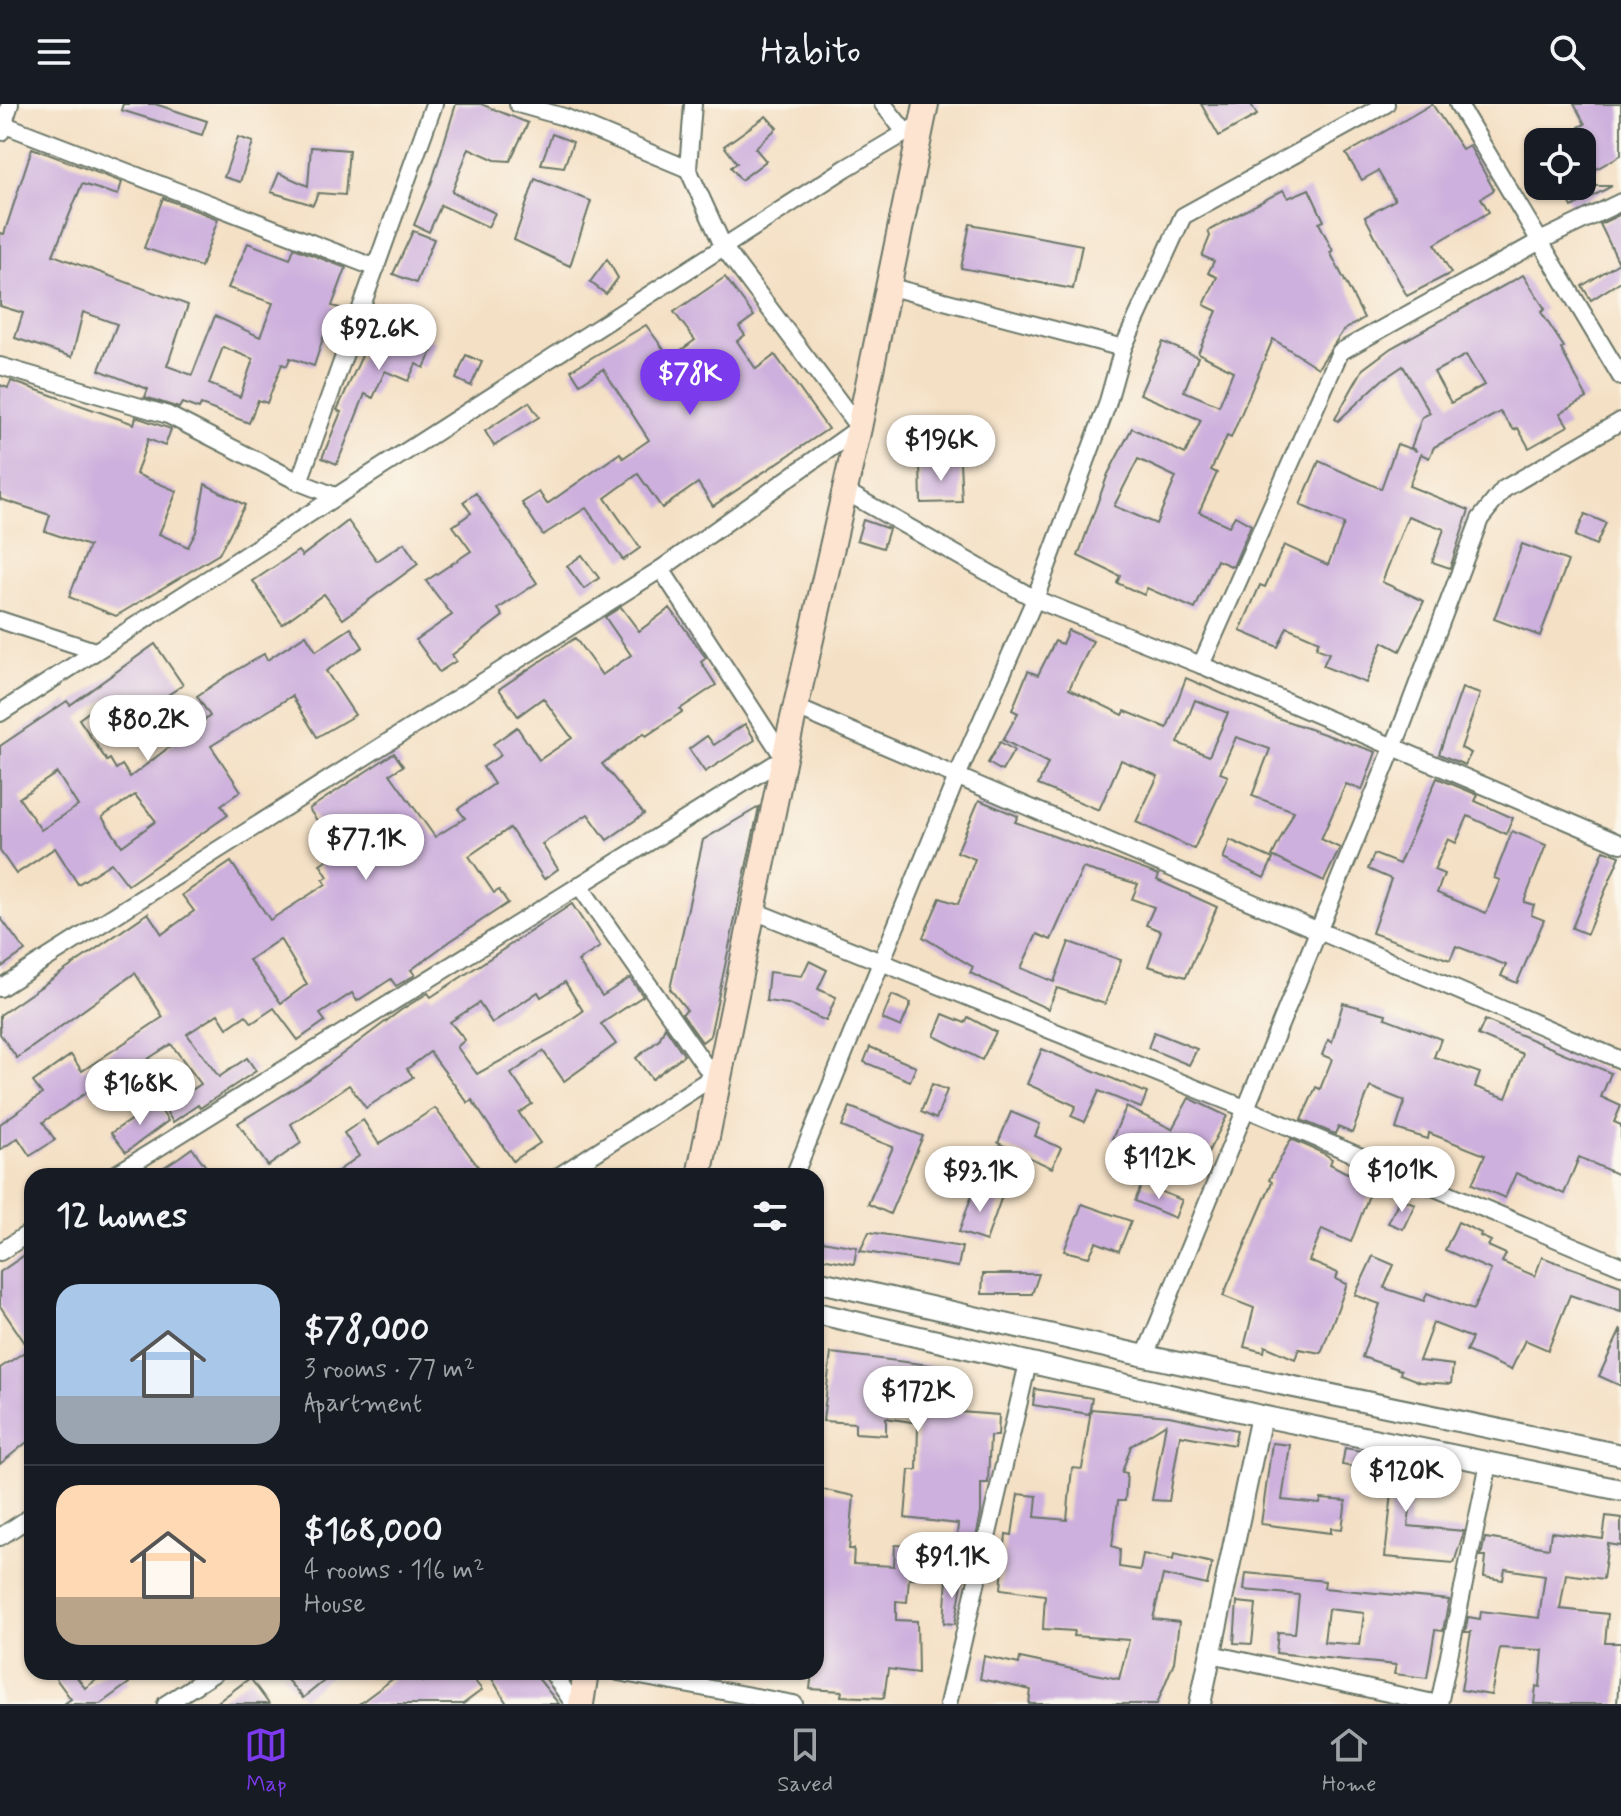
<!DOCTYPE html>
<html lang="en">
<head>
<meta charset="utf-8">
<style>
  body { margin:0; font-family:Mynerve,sans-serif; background:#20242c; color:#f1f3f6; height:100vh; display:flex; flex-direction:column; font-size:30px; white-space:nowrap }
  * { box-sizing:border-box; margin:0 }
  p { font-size:26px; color:#9ea1a6 }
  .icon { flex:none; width:44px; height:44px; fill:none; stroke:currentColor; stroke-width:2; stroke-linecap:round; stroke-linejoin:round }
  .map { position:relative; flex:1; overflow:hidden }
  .details { position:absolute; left:24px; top:1064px; width:800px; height:512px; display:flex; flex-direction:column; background:#171b24; border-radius:24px; box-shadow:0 2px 6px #0004 }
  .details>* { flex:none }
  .controls { position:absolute; left:1524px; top:24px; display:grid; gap:16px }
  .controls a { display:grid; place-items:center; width:72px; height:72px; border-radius:16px; background:#171b24; box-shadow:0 2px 6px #0004; font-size:40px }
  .price { position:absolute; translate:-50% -68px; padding:0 18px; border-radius:28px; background:#fff; color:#222; font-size:26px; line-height:52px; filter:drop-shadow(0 2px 4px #0008) }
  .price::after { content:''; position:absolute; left:50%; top:48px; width:24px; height:18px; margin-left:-12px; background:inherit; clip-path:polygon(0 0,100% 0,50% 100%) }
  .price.on { background:#7c3aed; color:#fff }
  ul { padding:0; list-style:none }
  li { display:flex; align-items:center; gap:24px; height:200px; padding:0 32px }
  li+li { border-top:2px solid #363941 }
  li span { display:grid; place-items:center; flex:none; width:224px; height:160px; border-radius:24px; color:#555 }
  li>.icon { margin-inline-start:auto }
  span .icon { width:96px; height:96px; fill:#fffc; stroke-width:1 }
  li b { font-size:34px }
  h2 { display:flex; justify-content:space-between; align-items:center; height:96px; padding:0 32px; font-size:34px }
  header { display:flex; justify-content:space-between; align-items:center; height:104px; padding:0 32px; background:#171b24; font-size:36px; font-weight:600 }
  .tab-bar { display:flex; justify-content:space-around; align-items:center; height:112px; border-top:2px solid #363941; background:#171b24; font-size:22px; color:#9ea1a6 }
  .tab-bar a { display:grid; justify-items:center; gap:4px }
  .tab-bar .on { color:#7c3aed }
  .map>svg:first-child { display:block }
</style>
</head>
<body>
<header><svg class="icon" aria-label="menu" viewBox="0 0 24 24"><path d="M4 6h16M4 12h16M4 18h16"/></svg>Habito<svg class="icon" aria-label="search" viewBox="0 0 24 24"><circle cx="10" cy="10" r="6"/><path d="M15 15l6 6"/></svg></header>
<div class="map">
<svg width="1621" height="1600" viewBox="0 0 1621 1600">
  <rect width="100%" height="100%" fill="#fbf7ec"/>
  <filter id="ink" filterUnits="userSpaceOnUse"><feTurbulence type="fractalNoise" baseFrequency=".0125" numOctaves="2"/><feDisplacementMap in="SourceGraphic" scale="16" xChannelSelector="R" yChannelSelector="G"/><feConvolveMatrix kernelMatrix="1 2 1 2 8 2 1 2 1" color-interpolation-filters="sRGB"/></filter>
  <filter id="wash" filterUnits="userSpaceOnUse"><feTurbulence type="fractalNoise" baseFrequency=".006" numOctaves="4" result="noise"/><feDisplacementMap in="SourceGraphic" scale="32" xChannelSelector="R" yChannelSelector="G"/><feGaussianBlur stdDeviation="1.8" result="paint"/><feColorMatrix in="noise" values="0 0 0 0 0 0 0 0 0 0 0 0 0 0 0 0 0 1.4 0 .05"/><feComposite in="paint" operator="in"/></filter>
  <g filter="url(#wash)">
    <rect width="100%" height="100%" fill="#f4e0c5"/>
    <g id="blocks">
      <g fill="#cdb0dd" fill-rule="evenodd">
        <path d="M123,0h32l52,17 -5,14 -81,-25z"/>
        <path d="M456,0h25l47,19 -18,38 -15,-1 -26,-12 -17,44 43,21 -7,14 -47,-22 -12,27 -15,-7 18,-44z"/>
        <path d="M1201,0h50l6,11 -38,21z"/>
        <path d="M1432,0l30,45 7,-4 25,45 -13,8 8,14 -54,32 16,29 -44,23 -42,-79 30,-17 -17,-29 -16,9 -16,-26z"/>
        <path d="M1574,0h47v51l-39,22v-28l8,-5 -11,-17 6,-3z"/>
        <path d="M766,12l11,12 -22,20 11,13 -25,19 -10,-13 6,-4 -13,-17z"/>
        <path d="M552,30l21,8 -9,25 -23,-3z"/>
        <path d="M238,33l15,5 -13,40 -16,-5z"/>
        <path d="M311,43l38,3 -4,45 -27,-2 -5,12 -42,-13 8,-19 29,13z"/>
        <path d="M32,44l90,34 -4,13 -36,-11 -29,71 135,50 -21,61 25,9 23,-59 45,21 13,-34 -45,-15 20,-45 42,16 4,-11 52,20 -14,38 8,2 -6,20 -7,-2 -13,40 -24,-8 -3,8 -5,-2 -15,39 -9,-3 -9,23 -48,-18 -2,4 -17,-6 -3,5 -34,-11 3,-8 -49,-19 18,-46 -34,-12 -11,45 -57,-19 8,-25 -23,-7v-73l4,1zM223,243l30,12 -13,38 -31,-13z"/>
        <path d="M535,75l56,22 -21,65 -56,-26z"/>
        <path d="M1561,82h51l-40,21z"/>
        <path d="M1309,85l15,32 -5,2 14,28 -3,1 34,66 -21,13 -25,37 -45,-29 -42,99 -4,-2 -16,34 6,3 -18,39 30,14 6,-10 16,9 -18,42 -16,-7 -22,49 -48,-21 -3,7 -27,-12 3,-7 -42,-20 30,-82 24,-46 53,26 16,-34 -61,-26 23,-52 35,15 -14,34 35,15 14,-35 -35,-18 19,-42 -13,-6 13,-28 -9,-4 6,-12 -12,-5 8,-20 -2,-5 75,-41 5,8zM1138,355l38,18 -20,47 -42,-18z"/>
        <path d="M163,94l55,21 -17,48 -57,-19z"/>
        <path d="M1621,110v67l-30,19 -9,-14 37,-23 -19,-39z"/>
        <path d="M970,120l112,21 -9,44 -112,-21z"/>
        <path d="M413,127l21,8 -18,44 -23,-9z"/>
        <path d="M607,155l11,19 -12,16 -16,-12z"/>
        <path d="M1523,171l22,34 -4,3 23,35 -3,2 26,49 -27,15 8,13 -39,22 -11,-20 -4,2 -14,-18 -66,35 -5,11 -8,-4 -12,32 60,24 -19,58 -18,-6 12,-33 -36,-13 -26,66 42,19 -24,50 -17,-9 -17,41 -43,-17 6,-13 -13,-5 3,-7 -32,-14 -9,20 -38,-16 20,-46 5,2 19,-42 44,20 16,-41 -44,-19 19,-44 62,28 16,-45 20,7 -6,-3 11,-31 8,-4 -27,-47 -21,14 -44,41 -3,-2 28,-50 28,-21zM1466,251l18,30 -33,18 -17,-31z"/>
        <path d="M725,173l29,39 -15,11 6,8 -8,6 19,28 19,-14 53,74 -115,77 -15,-23 -36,25 -24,-34 -33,24 35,50 -17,12 -37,-52 -43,27 -21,-32 17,-11 8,12 73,-51 3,5 26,-18 -46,-71 -23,15 -9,-14 75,-45 24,33 25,-18 -21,-28z"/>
        <path d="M382,208l45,20 -2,5 11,5 -12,26 -8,-4 -8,17 -23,-10 -12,27 -8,-4 -28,70 -15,-6 19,-46 -4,-2z"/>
        <path d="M466,251l16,7 -11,24 -15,-7z"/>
        <path d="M11,277l123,43 2,-7 35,12 -6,17 -17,-7 -12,35 41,17 -18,43 29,13 8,-15 9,-48 40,21 -26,49 -103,62 -47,-19 20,-51 -44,-15 5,-16 -50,-16v-114l8,3z"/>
        <path d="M529,298l10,15 -45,29 -9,-15z"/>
        <path d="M960,358l2,40 -41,1 -1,-40z"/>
        <path d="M476,389l61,90 -39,26 5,7 -51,39 4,6 -17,11 -23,-32 36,-25 -26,-34 45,-30 -18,-25 18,-13 -8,-11z"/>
        <path d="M1585,410l21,9 -10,22 -21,-9z"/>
        <path d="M863,416l26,9 -6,19 -26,-8z"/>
        <path d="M348,417l29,40 27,-18 14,21 -75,55 -19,-25 -42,30 -29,-43 45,-30 4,5z"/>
        <path d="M1522,440l46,17 -28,75 -46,-17z"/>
        <path d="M582,451l17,23 -15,11 -17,-23z"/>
        <path d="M621,503l18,24 31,-23 36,50 -5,4 15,23 -36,24 2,3 -36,24 -2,-3 -42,31 42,50 -37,26 -19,-26 -46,30 16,25 -14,10 -34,-51 -41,28 25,37 5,-3 9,13 -62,41 -35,26 4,5 -19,11 -5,-7 -34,22 -5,-8 -32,21 5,7 -27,19 -24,-32 -22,15 -6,-8 -19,13 -9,-14 -31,20 32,43 28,-19 9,13 -56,37 -2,-3 -25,17 -9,-14 37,-24 -30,-40 -37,24 -4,-5 -87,59 12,18 -25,16 -12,-18 -18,12v-26l42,-30 -9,-12 38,-27 11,16 81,-54 -28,-44 -118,85 -17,-24v-19l148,-102 14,21 32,-23 -12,-16 49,-33 39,58 56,-36 -3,-4 5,-3 -8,-13 19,-12 -30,-43 85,-56 9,13 -13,8 45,63 30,-19 -7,-9 36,-25 -11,-17 18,-12 -8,-11 24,-17 22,33 33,-22 -29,-40 -25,18 -19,-27 76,-51 27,37 29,-20 -26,-38zM280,835l27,45 -26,19 -32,-43z"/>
        <path d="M351,524l12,19 -37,24 29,44 -38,22 -25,-41 -81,50 30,45 -20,14 7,10 -100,70 -17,-22 -33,21 -23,-36 -39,26 -16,-23v-105l67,-45 3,4 85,-61 28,41 -58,38 -18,-24 -28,20 28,42 3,-2 6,10 6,-4 8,12 80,-61 -13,-20 28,-19 39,-23 3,6 39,-25 10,16zM57,669l21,33 -37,24 -22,-32zM135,691l21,26 -34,25 -20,-29z"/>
        <path d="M1068,526l25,11 -24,48 54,26 2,-4 42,17 19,-50 92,40 98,34 -14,38 -16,-6 -25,55 19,9 -16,33 -52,-25 22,-45 -42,-15 18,-47 -34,-12 -16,36 8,3 -34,73 -58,-27 22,-46 -37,-16 -22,50 -61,-25 10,-22 -45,-23 15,-27 -6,-3 16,-39 10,4 17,-34 7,3zM1195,596l33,13 -19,43 -31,-13z"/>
        <path d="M1462,584l18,6 -19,54 10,5 -6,12 -26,-11z"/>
        <path d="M745,620l10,16 -50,32 -16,-23 18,-13 7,9z"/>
        <path d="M1000,638l14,8 -12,21 -14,-8z"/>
        <path d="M1437,674l41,17 -3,6 38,17 -7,16 -38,-18 -12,27 -8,-4 -14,31 10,4 -7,19 49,20 14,-33 -6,-2 18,-47 34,14 -22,57 10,3 -3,10 13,5 -27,63 -16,-7 5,-11 -50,-19 -6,14 -78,-27 19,-54 -23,-10 6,-15 25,10z"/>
        <path d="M979,696l39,16 -3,6 144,53 -2,5 60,27 -31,70 -38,-11 13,-35 -15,-6 8,-18 -22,-8 6,-15 -55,-16 -32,72 -14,-6 -16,34 33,14 15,-40 52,18 -16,44 -48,-16 -9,21 -78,-36 3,-6 -50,-30 17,-39 18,6 17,-45 -18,-7z"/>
        <path d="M759,703l-49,229 -8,6 -20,-28 5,-4 -17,-21 33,-149z"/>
        <path d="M1230,736l43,19 -9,19 -41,-19z"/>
        <path d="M1604,746l16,6 -33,78 -15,-6z"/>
        <path d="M572,800l28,43 -22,14 24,35 28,-18 13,18 -42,28 15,20 -52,37 -21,-30 -32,23 21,30 -13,9 21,30 -27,18 -41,-61 -4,3 -38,-51 -23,17 6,8 -47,31 -17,-23 -58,39 10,19 -33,23 -30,-43 71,-44 92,-69 27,-17 3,4zM565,878l18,29 -30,21 -76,42 -20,-27 8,-7 -15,-18 29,-19 13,20 46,-31 3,5z"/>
        <path d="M0,813l25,34 -25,17z"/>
        <path d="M809,857l18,9 -9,19 18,8 -10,24 -38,-17 -22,-3 3,-29 33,4z"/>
        <path d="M892,891l19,8 -10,24 -19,-8z"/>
        <path d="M1343,899l43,11 -1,4 56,21 -7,18 46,16 -5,14 31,11 17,-44 -45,-19 7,-15 126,53 -10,24 20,9 -7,16 7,3v51l-42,-19 -15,37 -48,-21 -11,25 -33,-14 13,-29 -56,-22 -1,6 -32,-10 9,-28 -35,-14 -18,46 -14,-6 -3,7 -34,-14 15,-33 4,2 12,-30 -10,-4 6,-15 4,2z"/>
        <path d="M943,910l22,9 3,-6 28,15 -14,28 -48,-24z"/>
        <path d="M665,923l19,28 -32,24 -16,-21 23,-18z"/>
        <path d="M1154,928l43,17 -8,16 -41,-17z"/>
        <path d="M870,943l46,20 -6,14 -46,-19z"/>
        <path d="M1042,945l105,44 -6,15 -42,-17 -14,31 -14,-6 5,-10 -49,-22z"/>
        <path d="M932,980l15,6 -11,29 -15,-7z"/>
        <path d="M1189,994l38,18 -23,44 -30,-16 -9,21 -53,-26 14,-32 46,22z"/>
        <path d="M156,999l12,18 -42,31 -15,-19z"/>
        <path d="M850,1003l73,29 -33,78 -22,-10 25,-57 -51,-20z"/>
        <path d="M435,1004l50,68h-154l28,-20 -15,-23 19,-13 16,24z"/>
        <path d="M1011,1008l29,12 -5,12 26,12 -9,20 -54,-25z"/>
        <path d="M1291,1035l34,15 7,5 -2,5 15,8 29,10 -23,60 -29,-13 -13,32 29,12 -2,6 11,5 -26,69 -22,-4 -4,10 -30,-13 -1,6 -20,-5 10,-39 -31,-12 49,-114 -3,-2z"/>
        <path d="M192,1044l21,28h-63l28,-18z"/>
        <path d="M1142,1080l40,16 -7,18 -40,-17z"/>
        <path d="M975,1082l27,10 -16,45 -27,-9z"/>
        <path d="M1400,1094l15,6 -12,25 -15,-6z"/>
        <path d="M1082,1100l49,17 -12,30 -23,-9 -7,15 -25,-6z"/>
        <path d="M1458,1118l23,11 -1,3 11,5 -3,5 18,8 -4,8 33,14 7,-19 79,29v26l-51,-17 -22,55 -23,-10 -14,30 -45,-19 6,-13 -39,-15 -14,38 34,4 -2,19 -31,-2 -20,-8 1,-4 -39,-13 18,-53 -25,-9 18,-39 21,9 -10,23 40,13 3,-8 46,17 18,-40 -46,-20z"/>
        <path d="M869,1128l93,15 -4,20 -98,-16z"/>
        <path d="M816,1136l41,7 -3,17 -38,-7z"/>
        <path d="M32,1146v188l-32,26v-96l29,-19 -29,-43v-34z"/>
        <path d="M983,1170h56l-7,20h-50z"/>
        <path d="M1621,1225v57l-22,-10z"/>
        <path d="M831,1249l108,13 -6,44 66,5 -1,21h-8l-2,47h-7v30l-5,25 -19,-3 1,-11 -53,-6 4,-48h8l1,-47 -32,-5v17l-31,-2v-10l-32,-2z"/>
        <path d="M1035,1285l57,9 -3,16 -56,-9z"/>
        <path d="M1091,1305l78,7 68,14 -3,15 -54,-10 -11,66 -17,-1 14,-76 -35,22 -9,26 5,1 -2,28h-7l-6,45 8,3 -1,18 21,3 3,-16 30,6 1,-6 38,9 -5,22 -44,-10 -10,44 26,3 -5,40 -17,42h-128l2,-14 -51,-11 4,-23 35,8 1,-6 99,21 10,-39 -56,-4 1,-5 -31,-2 2,-34 -44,-6 5,-55 6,1 6,-41 19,2 -2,21 32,3 5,-52 10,1z"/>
        <path d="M1272,1339l18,2 -8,55 38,4 1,-5 25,2 -4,28 -11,-1v5l-70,-9z"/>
        <path d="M1345,1344l59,11 -2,7 13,2 -7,58 56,5 -10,32 -69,-6 9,-83 -52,-9z"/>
        <path d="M816,1384l38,8 -5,53h5l-1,15 41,2 1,-21 16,1 4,32h-6l-2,24 -11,-1v19l21,1 1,52 -30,-4 -4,29 -43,-2 1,-5 -32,-2 2,-17h4z"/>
        <path d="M1606,1412l15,2v28l-13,-2 -5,35 -37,-5 -6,35 48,5 -3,29h16l-4,61h-83l2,-18 4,1 3,-37 -43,-2 -9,47 -30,-5 10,-58h-6l3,-15 12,2 1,-8 58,7 6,-43 -40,-6 -2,11 -19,-3 2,-21h-5l4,-18 64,10 2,-16 52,7z"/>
        <path d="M1246,1469l79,8 -1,7 125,12 -6,31 -8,-1 -8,48 -33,-4 2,-9 -120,-12 2,-21 17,1 4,-38 -55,-5zM1328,1505l36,4 -4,32 -36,-3z"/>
        <path d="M947,1474l16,1 -8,45 -11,-1z"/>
        <path d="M1237,1498l19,2 -4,40 -18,-1z"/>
        <path d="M51,1568h22l12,16 22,-16h13l9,11 -29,21h-36l7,-5z"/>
        <path d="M280,1568h55l-32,26z"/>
        <path d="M402,1568h13l8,10 13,-10h32l14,18 -19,14h-104z"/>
        <path d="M500,1568h33l26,32h-52l-16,-27z"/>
        <path d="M250,1574l19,26h-54z"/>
      </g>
    </g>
  </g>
  <g filter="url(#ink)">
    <use href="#blocks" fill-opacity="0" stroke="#6a7667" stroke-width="2"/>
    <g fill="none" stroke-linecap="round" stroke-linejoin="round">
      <defs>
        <g id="minor">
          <path d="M518,0l46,13 124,52"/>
          <path d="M883,0l22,28"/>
          <path d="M1458,0l163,273"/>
          <path d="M0,19l376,145"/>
          <path d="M1,28l9,-28"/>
          <path d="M887,182l236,62"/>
          <path d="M0,262l168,49 131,67 36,14"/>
          <path d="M299,378l135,-378"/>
          <path d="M843,386l192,109 166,66 420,179"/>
          <path d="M0,516l95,31"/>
          <path d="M1201,561l139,-313 200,-111 81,-39"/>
          <path d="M797,604l824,352"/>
          <path d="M0,609l846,-545 76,-45"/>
          <path d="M579,781l134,192"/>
          <path d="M754,807l493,198 374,157"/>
          <path d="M0,884l661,-419 198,-141 -135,-180 -36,-79 5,-65"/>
          <path d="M113,1072l671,-418 -123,-189"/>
          <path d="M559,1072l154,-99h7"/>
          <path d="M794,1072l164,-402 77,-175 72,-194 16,-57 60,-132 203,-112"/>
          <path d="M0,1148l32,-21"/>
          <path d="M1145,1252l256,-628 79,-209 24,-30 117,-68"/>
          <path d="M0,1433l32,-21"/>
          <path d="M1211,1550l227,50"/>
          <path d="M552,1568l22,32"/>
          <path d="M618,1568l176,32"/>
          <path d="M166,1600l50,-32"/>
          <path d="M948,1600l80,-341"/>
          <path d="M1439,1600l50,-241"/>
        </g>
        <g id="tertiary">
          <path d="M816,1177l329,75 476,99"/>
          <path d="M816,1209l445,103 360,74"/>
          <path d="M1200,1600l61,-288"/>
        </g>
        <g id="secondary">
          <path d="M699,1072l85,-418 75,-330 67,-324"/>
          <path d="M581,1600l5,-32"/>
        </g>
      </defs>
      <use href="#minor" stroke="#6a7667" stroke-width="20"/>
      <use href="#tertiary" stroke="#6a7667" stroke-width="24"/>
      <use href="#secondary" stroke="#6a7667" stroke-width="28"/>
      <use href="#minor" stroke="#fff" stroke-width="16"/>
      <use href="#tertiary" stroke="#fff" stroke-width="20"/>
      <use href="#secondary" stroke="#fde4d1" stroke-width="24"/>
    </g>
  </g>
</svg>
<div class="controls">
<a><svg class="icon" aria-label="locate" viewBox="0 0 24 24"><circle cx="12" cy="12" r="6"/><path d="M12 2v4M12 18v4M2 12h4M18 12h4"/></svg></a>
</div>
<b class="price" style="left:379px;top:268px">$92.6K</b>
<b class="price on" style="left:690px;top:313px">$78K</b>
<b class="price" style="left:941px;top:379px">$196K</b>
<b class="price" style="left:148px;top:659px">$80.2K</b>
<b class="price" style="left:366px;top:778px">$77.1K</b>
<b class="price" style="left:140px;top:1023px">$168K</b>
<b class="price" style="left:1159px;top:1097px">$112K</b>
<b class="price" style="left:980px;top:1110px">$93.1K</b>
<b class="price" style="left:1402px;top:1110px">$101K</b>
<b class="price" style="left:918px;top:1330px">$172K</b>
<b class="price" style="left:1406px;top:1410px">$120K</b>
<b class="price" style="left:952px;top:1496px">$91.1K</b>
<section class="details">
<h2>12 homes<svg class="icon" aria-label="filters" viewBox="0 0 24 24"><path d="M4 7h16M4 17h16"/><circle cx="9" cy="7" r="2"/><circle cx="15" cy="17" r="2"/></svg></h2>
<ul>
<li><span style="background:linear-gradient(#a9c7e8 70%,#9aa5b1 0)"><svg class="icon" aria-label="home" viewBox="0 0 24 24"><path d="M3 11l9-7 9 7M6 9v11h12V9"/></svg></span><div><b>$78,000</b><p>3 rooms · 77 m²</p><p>Apartment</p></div></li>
<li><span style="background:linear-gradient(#ffd9b3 70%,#b9a48a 0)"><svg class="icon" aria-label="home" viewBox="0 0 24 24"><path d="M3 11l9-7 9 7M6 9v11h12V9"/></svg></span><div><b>$168,000</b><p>4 rooms · 116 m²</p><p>House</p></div></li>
</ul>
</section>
</div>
<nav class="tab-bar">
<a class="on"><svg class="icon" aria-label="map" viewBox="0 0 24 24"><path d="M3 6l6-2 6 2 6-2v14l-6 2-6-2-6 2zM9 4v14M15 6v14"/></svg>Map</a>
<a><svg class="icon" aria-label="saved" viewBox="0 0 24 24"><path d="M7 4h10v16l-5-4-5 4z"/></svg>Saved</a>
<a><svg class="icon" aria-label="home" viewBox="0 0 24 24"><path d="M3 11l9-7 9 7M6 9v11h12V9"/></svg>Home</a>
</nav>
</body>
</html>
